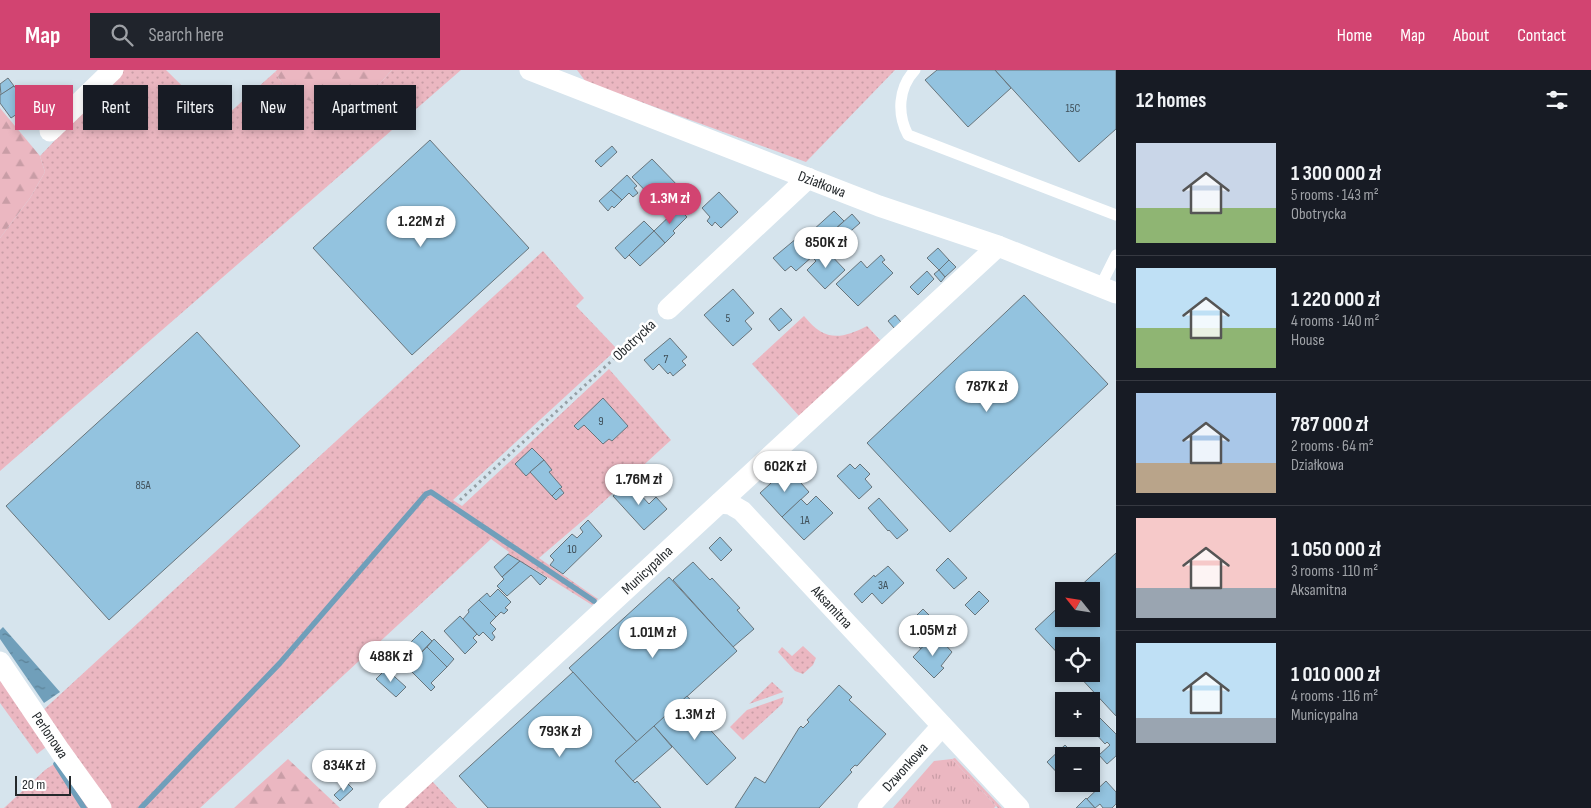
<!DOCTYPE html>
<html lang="en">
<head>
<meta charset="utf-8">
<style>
  body { margin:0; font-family:"Sofia Sans Condensed",sans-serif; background:#20242c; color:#f1f3f6; height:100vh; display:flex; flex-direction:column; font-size:19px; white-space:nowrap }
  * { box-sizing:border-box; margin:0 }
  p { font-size:16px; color:#9ea1a6 }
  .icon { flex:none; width:28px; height:28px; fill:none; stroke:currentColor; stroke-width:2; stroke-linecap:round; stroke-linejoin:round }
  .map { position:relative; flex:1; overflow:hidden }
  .drawer { display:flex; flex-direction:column; background:#171b24; width:475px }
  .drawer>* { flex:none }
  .banner { position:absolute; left:15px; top:15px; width:475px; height:45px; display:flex; gap:10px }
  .needle { width:32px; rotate:300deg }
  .controls { position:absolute; left:1055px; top:512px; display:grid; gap:10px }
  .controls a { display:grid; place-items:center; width:45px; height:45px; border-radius:0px; background:#171b24; box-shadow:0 2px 8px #0003; font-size:25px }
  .scale { position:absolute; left:15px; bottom:12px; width:56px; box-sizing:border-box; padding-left:5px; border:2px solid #24292c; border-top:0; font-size:14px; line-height:18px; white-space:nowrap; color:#24292c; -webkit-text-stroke:4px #fff; paint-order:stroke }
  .price { position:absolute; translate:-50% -42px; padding:0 11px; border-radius:18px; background:#fff; color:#222; font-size:16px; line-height:32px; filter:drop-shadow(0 1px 2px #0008) }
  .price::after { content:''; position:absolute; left:50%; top:30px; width:15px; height:11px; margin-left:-8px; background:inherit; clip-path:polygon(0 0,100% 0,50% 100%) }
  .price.active { background:#d24471; color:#fff }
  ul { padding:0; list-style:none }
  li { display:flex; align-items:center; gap:15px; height:125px; padding:0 20px }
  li+li { border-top:1px solid #363941 }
  li span { display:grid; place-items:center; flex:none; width:140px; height:100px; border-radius:0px; color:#555 }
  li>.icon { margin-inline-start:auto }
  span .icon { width:60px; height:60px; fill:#fffc; stroke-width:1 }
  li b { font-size:21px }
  h2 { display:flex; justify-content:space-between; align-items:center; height:60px; padding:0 20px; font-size:21px }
  .chip { padding:0 18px; border-radius:0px; background:#171b24; box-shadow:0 2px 8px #0003; font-size:18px; line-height:45px }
  .chip.active { background:#d24471; color:#fff }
  header { display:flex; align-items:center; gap:30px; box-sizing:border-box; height:70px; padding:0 25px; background:#d24471; color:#fff }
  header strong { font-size:24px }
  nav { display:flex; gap:28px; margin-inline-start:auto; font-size:18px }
  .search { width:350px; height:45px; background:#20242c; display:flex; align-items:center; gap:12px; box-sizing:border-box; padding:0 18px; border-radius:0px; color:#9ea1a6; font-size:19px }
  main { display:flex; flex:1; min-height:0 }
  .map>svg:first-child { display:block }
</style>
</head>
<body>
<header>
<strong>Map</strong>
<div class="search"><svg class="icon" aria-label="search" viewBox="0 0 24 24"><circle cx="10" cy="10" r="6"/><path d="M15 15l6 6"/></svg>Search here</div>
<nav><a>Home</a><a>Map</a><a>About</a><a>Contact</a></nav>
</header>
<main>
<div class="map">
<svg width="1116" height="738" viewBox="0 0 1116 738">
  <defs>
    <pattern id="grass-dots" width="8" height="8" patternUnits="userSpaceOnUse" patternTransform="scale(1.25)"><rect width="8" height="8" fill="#ebb7c1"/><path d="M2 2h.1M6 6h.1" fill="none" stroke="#c99da6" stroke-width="1.8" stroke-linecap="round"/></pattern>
    <pattern id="forest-firs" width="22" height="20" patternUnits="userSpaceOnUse" patternTransform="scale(1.25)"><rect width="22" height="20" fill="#ebb7c1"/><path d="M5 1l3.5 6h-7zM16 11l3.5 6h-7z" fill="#c99da6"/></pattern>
    <pattern id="park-tufts" width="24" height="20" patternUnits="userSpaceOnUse" patternTransform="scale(1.25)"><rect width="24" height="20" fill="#ebb7c1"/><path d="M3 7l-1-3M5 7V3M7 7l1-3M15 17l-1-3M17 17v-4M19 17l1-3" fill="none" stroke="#c99da6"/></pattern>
    <pattern id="water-ripples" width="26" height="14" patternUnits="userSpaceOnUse" patternTransform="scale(1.25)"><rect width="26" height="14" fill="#709fba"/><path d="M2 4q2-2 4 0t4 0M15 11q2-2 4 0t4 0" fill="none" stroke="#5c8297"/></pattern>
  </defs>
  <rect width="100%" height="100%" fill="#d6e4ed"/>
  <g fill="url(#grass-dots)">
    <path d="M122,0h44l53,52 56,-50 14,22 76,6 27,-30h69l-461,401v-233l30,-40 15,-26 -5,-16z"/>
    <path d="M577,0h318l-89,92 -220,-80z"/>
    <path d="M543,181l41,47 -8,8 41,43 -164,151 9,6 147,-137 62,71 -83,76 -49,42 59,41 -6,6 -56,-35 -1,1 -27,-17 1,-2 -18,-13 -291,269h-94l-66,-95z"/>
    <path d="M804,246c20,25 36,24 63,10l14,15 -81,76 -48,-53z"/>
    <path d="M803,576l13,12 -3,7 -10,9 -8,-3 -17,-19 4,-5 10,9z"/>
    <path d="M0,599l50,75 -13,10 -37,-51z"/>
    <path d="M772,612l11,10 -34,12z"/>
    <path d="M784,627l-2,7 -39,36 -13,-13 17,-17z"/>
    <path d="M955,688l47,50h-4l-46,-49z"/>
    <path d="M60,690l34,48h-90l41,-38z"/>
    <path d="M432,711l25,27h-54z"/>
  </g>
  <g fill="url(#forest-firs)">
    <path d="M277,0h115l-27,30 -48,3 -28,-9 -14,-22z"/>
    <path d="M0,38l40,48 5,16 -15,26 -30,40z"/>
    <path d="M288,689l52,49h-106z"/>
  </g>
  <path fill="url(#park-tufts)" d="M952,689l44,47 -2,2h-101l41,-47z"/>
  <path fill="url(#water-ripples)" d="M3,557l57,65 -16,11 -44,-64v-9z"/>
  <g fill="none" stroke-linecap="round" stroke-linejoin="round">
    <g stroke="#709fba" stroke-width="5.5">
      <path d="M56,694l28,44"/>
      <path d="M141,738l139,-145 146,-169 5,-2 163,109"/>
    </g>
  </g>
  <g fill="#93c3df" stroke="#68757c">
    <path d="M937,0h58l16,18 -43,39 -43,-47z"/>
    <path d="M995,0h121v59l-37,33z"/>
    <path d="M8,8l6,8 -13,9 -1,-11z"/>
    <path d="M14,16l4,5 6,-5 5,6 -7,5 7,9 -18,12 -11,-15v-8z"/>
    <path d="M430,70l99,108 -117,107 -99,-107z"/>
    <path d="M612,76l5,6 -16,15 -6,-6z"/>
    <path d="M652,89l29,30 -19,19 -30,-31z"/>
    <path d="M627,105l10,11 -3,2 4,5 -5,4 -4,-4 -7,7 -11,-10z"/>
    <path d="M611,120l11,10 -8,8 -2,-2 -4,5 -9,-10z"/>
    <path d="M719,122l19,20 -17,16 -6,-6 -3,4 -5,-5 3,-4 -8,-9z"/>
    <path d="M678,138l9,9 -14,14 2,2 -10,10 -11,-12z"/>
    <path d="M834,141l10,10 -22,20 -10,-10z"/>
    <path d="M852,144l8,9 -22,19 -7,-9z"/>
    <path d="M644,151l10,10 -29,28 -10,-11z"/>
    <path d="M654,161l11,12 -25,23 -11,-11z"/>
    <path d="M797,168l16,18 -17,15 -5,-5 -6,5 -12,-13z"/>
    <path d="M938,178l11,12 -10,10 -12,-12z"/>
    <path d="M827,181l18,19 -20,19 -18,-19 9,-9 -3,-3 6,-5 3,3z"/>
    <path d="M881,185l4,5 -3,2 11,11 -35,33 -22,-22 25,-23 6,7z"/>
    <path d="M949,190l7,7 -11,10 -6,-7z"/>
    <path d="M939,200l6,7 -4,5 -7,-8z"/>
    <path d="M927,201l7,8 -16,16 -8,-8z"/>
    <path d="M733,219l21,24 -9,8 7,8 -19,17 -29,-31z"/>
    <path d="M1024,225l84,89 -158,148 -83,-89z"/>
    <path d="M781,238l11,12 -13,11 -10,-12z"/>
    <path d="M895,245l6,7 -7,6 -6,-7z"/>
    <path d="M197,262l103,114 -191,174 -103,-114z"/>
    <path d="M670,268l17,19 -5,4 4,4 -13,11 -3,-4 -2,2 -9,-10 -6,6 -9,-10z"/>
    <path d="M603,328l25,28 -16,15 -3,-2 -6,5 -19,-19 -6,5 -4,-4z"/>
    <path d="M532,378l12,12 -18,16 -11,-12z"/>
    <path d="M544,390l8,10 -3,2 13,15 -10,9 -22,-24z"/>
    <path d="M850,394l5,5 5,-5 10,10 -5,5 7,8 -13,12 -22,-23z"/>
    <path d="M792,403l17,19 -27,25 -22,-24 21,-19z"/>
    <path d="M629,412l20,22 7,-7 11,12 -23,21 -31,-34z"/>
    <path d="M560,418l4,5 -8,7 -4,-4z"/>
    <path d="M816,426l17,17 -29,27 -22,-23 19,-18 6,6z"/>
    <path d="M879,428l29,32 -11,9 -8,-9 -1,1 -20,-23z"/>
    <path d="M588,450l14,16 -39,38 -13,-9 4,-5 -4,-4 22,-22 5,4 6,-6 -3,-4z"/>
    <path d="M720,467l12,13 -11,11 -12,-13z"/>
    <path d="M1116,483v163l-39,-42h14v-28h-27v14l-29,-31 29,-27v17h27v-28h-16z"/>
    <path d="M508,484l12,7 -18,16 -8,-10z"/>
    <path d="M948,488l19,20 -13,11 -18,-19z"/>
    <path d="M520,491l27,17 -7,7 -9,-10 -24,21 -10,-10 7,-7 -2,-2z"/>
    <path d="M693,492l17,18 2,-2 28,30 -3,2 17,19 -21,18 -60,-67z"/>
    <path d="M888,496l16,17 -22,21 -10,-11 -10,10 -8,-9 20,-19 1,2z"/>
    <path d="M669,507l68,74 -100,91 -68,-74z"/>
    <path d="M498,519l13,13 -6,6 3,2 -4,4 -3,-2 -5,5 -17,-17 8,-7 3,4z"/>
    <path d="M979,521l10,10 -14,14 -10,-10z"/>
    <path d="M479,530l17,17 -6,6 6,6 -4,4 3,4 -3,4 -9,-9 -4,4 -16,-17 6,-7 -1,-2z"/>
    <path d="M923,539l19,19 -21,21 -19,-19z"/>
    <path d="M460,546l17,18 -4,4 4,4 -12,12 -21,-23z"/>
    <path d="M422,561l10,10 -25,26 -11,-10z"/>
    <path d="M434,569l20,20 -7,8 -20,-20z"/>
    <path d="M930,569l6,6 5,-5 11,12 -11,14 3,2 -10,10 -21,-21z"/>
    <path d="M427,577l20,20 -16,16 4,4 -4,4 -24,-24z"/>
    <path d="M386,599l20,18 -10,10 -20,-18z"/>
    <path d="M573,602l64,70 -22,19 20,22 2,-2 24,27h-173l-29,-32z"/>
    <path d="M839,615l13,12 -3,3 37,34 -29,32 -2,-1 -5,5 2,2 -33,36h-84l20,-31 10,6 34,-55 2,-2 2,2 6,-6 -2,-2z"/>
    <path d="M687,626l10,11 -4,4 43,47 -29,27 -53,-59z"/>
    <path d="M1097,645l19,19v22l-9,8 -8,-9 11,-10 -3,-3 -2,2 -10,-11 -3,3 -6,-7h5v-9z"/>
    <path d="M654,656l18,21 -39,34 -18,-20z"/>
    <path d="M1065,675l10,10 3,-3 3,4h-17v24l-17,-18z"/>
    <path d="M1106,711l10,11v12l-4,4h-9l-3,-4 -5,4 -8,-9z"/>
    <path d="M347,713l6,6 -13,12 -6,-6z"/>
    <path d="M1086,728l9,10h-19z"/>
  </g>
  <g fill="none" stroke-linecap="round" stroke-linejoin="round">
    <path stroke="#949fa5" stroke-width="3" stroke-dasharray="2.5 4" stroke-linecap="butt" d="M460,430l195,-179"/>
    <g stroke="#fff" stroke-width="11">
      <path d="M915,0c-17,18 -18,44 -7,65l208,80"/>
      <path d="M1100,217l16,-32"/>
    </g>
    <g stroke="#fff" stroke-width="21">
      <path d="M530,0l349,136 119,40 118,47"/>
      <path d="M50,61l63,-61"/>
      <path d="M668,239l140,-131"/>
      <path d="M720,433l10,1 12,7 277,297"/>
      <path d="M0,592l60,89 41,57"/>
      <path d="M389,738l609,-562"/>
      <path d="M868,738l74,-82"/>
    </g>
  </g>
  <g text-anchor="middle" stroke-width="5" stroke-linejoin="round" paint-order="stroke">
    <g font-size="12" fill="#405059">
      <text x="1073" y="42">15C</text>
      <text x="728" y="252">5</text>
      <text x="666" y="293">7</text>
      <text x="601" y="355">9</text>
      <text x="143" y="419">85A</text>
      <text x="805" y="454">1A</text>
      <text x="572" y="483">10</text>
      <text x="883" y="519">3A</text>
    </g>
    <g font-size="15" fill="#24292c" stroke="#fff">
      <text transform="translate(822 114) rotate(21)" y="5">Działkowa</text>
      <text transform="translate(634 270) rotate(-43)" y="5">Obotrycka</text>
      <text transform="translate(647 500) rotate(-43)" y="5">Municypalna</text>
      <text transform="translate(832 537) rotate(47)" y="5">Aksamitna</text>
      <text transform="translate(50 665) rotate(56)" y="5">Perlonowa</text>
      <text transform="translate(905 697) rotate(-48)" y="5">Dzwonkowa</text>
    </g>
  </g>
</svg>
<div class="controls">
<a><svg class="needle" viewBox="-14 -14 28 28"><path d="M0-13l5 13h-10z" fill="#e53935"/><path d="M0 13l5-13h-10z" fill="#9ea1a6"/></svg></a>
<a><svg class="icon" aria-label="locate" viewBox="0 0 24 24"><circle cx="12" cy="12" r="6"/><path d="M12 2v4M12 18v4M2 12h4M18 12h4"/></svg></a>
<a>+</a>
<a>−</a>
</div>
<div class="scale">20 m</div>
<b class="price active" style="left:670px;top:155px">1.3M zł</b>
<b class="price" style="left:421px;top:178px">1.22M zł</b>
<b class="price" style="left:826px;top:199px">850K zł</b>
<b class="price" style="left:987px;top:343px">787K zł</b>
<b class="price" style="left:785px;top:423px">602K zł</b>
<b class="price" style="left:639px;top:436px">1.76M zł</b>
<b class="price" style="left:933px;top:587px">1.05M zł</b>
<b class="price" style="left:653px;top:589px">1.01M zł</b>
<b class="price" style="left:391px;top:613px">488K zł</b>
<b class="price" style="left:695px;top:671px">1.3M zł</b>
<b class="price" style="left:560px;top:688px">793K zł</b>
<b class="price" style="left:344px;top:722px">834K zł</b>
<div class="banner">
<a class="chip active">Buy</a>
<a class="chip">Rent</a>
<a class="chip">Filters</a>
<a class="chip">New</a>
<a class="chip">Apartment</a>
</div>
</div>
<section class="drawer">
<h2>12 homes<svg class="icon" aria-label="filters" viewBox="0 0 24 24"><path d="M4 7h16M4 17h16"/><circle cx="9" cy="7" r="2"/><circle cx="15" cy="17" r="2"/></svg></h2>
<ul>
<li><span style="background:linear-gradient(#c9d6e8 65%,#8fb573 0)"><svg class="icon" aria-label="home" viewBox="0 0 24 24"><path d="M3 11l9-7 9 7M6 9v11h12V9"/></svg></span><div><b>1 300 000 zł</b><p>5 rooms · 143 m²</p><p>Obotrycka</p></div></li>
<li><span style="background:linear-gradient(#bfe0f5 60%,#8fb573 0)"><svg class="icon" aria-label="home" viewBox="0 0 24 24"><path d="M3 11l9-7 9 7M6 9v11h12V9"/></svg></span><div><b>1 220 000 zł</b><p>4 rooms · 140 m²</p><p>House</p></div></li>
<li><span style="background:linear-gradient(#a9c7e8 70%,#b9a48a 0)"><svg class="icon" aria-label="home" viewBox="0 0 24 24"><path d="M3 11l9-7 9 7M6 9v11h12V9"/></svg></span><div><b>787 000 zł</b><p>2 rooms · 64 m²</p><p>Działkowa</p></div></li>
<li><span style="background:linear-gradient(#f6c9c9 70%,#9aa5b1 0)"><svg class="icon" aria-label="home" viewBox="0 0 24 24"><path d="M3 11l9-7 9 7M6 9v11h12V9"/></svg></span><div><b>1 050 000 zł</b><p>3 rooms · 110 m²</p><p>Aksamitna</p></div></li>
<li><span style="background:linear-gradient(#bfe0f5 75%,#9aa5b1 0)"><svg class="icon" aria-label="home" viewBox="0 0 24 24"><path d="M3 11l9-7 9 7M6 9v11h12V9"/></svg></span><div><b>1 010 000 zł</b><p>4 rooms · 116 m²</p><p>Municypalna</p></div></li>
</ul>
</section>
</main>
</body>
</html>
